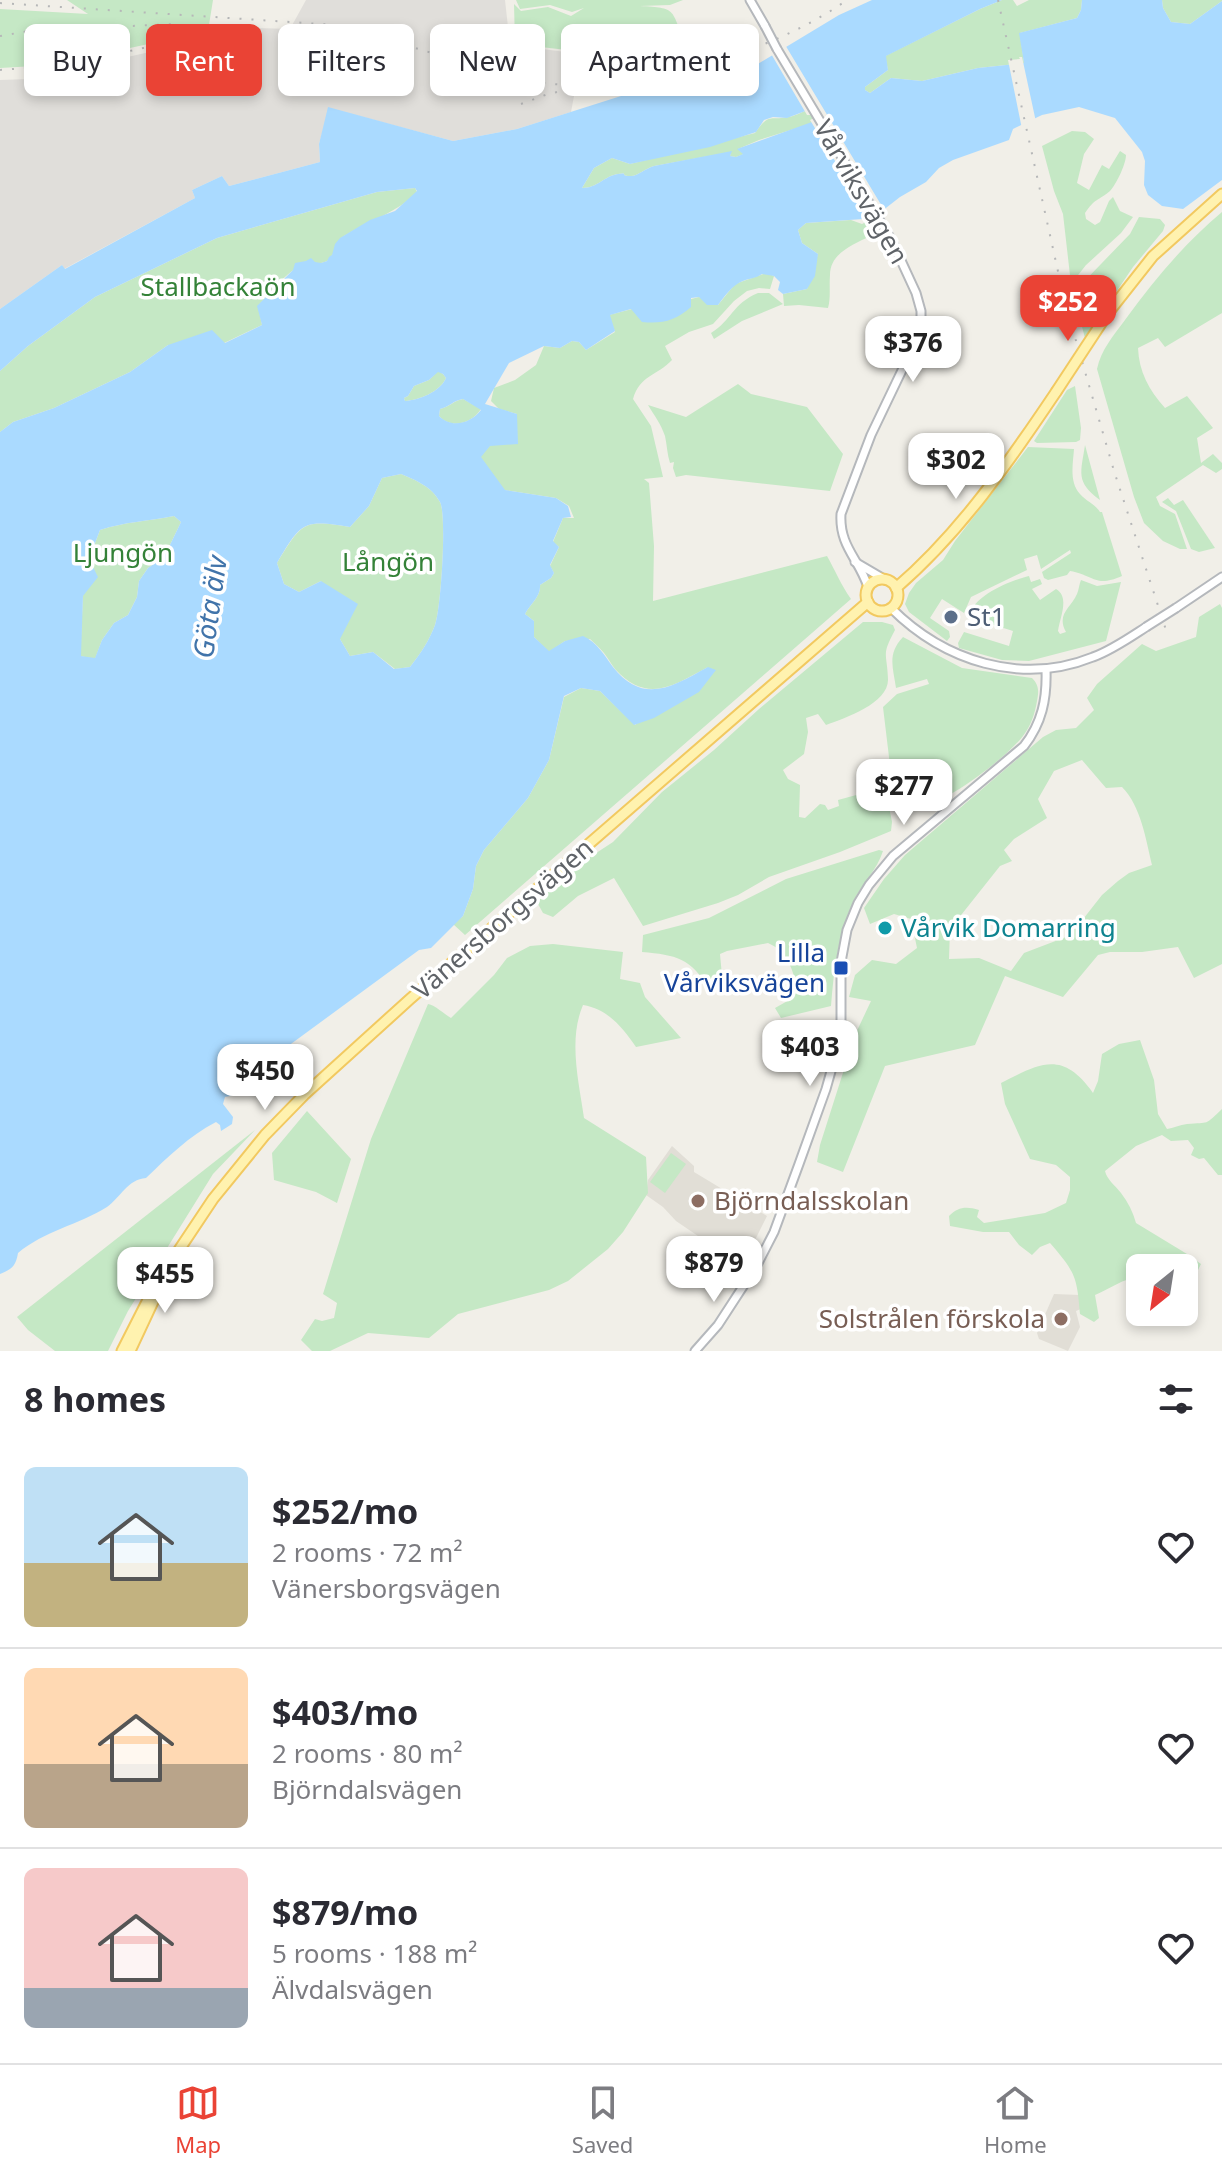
<!DOCTYPE html>
<html lang="en">
<head>
<meta charset="utf-8">
<style>
  body { margin:0; font-family:"Noto Sans",sans-serif; background:#f2f2f3; color:#2b2b33; height:100vh; display:flex; flex-direction:column; font-size:30px; white-space:nowrap }
  * { box-sizing:border-box; margin:0 }
  p { font-size:26px; color:#7c7c81 }
  .icon { flex:none; width:44px; height:44px; fill:none; stroke:currentColor; stroke-width:2; stroke-linecap:round; stroke-linejoin:round }
  .map { position:relative; height:1351px; overflow:hidden }
  .side { display:flex; flex-direction:column; background:#fff; flex:1 }
  .side>* { flex:none }
  .top-card { position:absolute; left:24px; top:24px; width:800px; height:72px; display:flex; gap:16px }
  .needle { width:52px; rotate:210deg }
  .fabs { position:absolute; left:1126px; top:1254px; display:grid; gap:16px }
  .fabs a { display:grid; place-items:center; width:72px; height:72px; border-radius:12px; background:#fff; box-shadow:0 4px 12px #0003; font-size:40px }
  .price { position:absolute; translate:-50% -68px; padding:0 18px; border-radius:16px; background:#fff; color:#222; font-size:26px; line-height:52px; filter:drop-shadow(0 2px 4px #0008) }
  .price::after { content:''; position:absolute; left:50%; top:48px; width:24px; height:18px; margin-left:-12px; background:inherit; clip-path:polygon(0 0,100% 0,50% 100%) }
  .price.on { background:#ea4335; color:#fff }
  ul { padding:0; list-style:none }
  li { display:flex; align-items:center; gap:24px; height:200px; padding:0 24px }
  li+li { border-top:2px solid #e1e1e2 }
  li span { display:grid; place-items:center; flex:none; width:224px; height:160px; border-radius:12px; color:#555 }
  li>.icon { margin-inline-start:auto }
  span .icon { width:96px; height:96px; fill:#fffc; stroke-width:1 }
  li b { font-size:34px }
  h2 { display:flex; justify-content:space-between; align-items:center; height:96px; padding:0 24px; font-size:34px }
  .pill { padding:0 28px; border-radius:12px; background:#fff; box-shadow:0 4px 12px #0003; font-size:28px; line-height:72px }
  .pill.on { background:#ea4335; color:#fff }
  .tab-bar { display:flex; justify-content:space-around; align-items:center; height:112px; border-top:2px solid #e1e1e2; background:#fff; font-size:22px; color:#7c7c81 }
  .tab-bar a { display:grid; justify-items:center; gap:4px }
  .tab-bar .on { color:#ea4335 }
  .map>svg:first-child { display:block }
</style>
</head>
<body>
<div class="map">
<svg width="1222" height="1351" viewBox="0 0 1222 1351">
  <rect width="100%" height="100%" fill="#f1efe8"/>
  <path fill="#e0deda" d="M306,0h199l5,45 72,9 -11,58 -54,17 -64,12 -124,-33 -10,36 1,18 -91,24 -7,-10 -30,14 3,8 -131,71 -2,-4 -62,44v-229l29,-1 228,-51 33,1z"/>
  <g fill="#e1ded6">
    <path d="M672,1146l22,20v6l73,44 -25,50 -66,-45 -13,-14 -17,-12 2,-15z"/>
    <path d="M1054,1294l26,1 3,13 -7,3 4,16 -12,24 -29,-12 -2,-6z"/>
  </g>
  <g fill="#c5e8c5" fill-rule="evenodd">
    <path d="M67,0h146l-5,31 -156,34 -52,3v-59l88,5z"/>
    <path d="M516,0h167l-13,5 -30,1c37,2 31,3 44,35l24,-5c7,8 10,12 6,22 -44,9 -89,27 -135,21l5,-27 -69,-8 -1,-40 7,7 27,-4 23,9 13,-8 -12,4 -22,-7 -30,4z"/>
    <path d="M1002,0h11l4,6 12,-6h53l-1,10 -4,8 -57,15 4,30 -46,5 -56,13 -31,-3 -21,15 -5,-3v-3l23,-17 -3,-14 95,-47z"/>
    <path d="M1162,0h60v1l-32,23 -19,-2 -8,-14z"/>
    <path d="M808,110h11l-6,13 -54,17 -21,9 6,5 -8,3 -6,-1 1,-4 -77,14c-8,2 -16,10 -23,10 -13,0 -1,-4 -13,-2 -14,2 -20,14 -36,14l12,-20 18,-10 18,6 125,-31c15,-21 14,-12 34,-16 6,-1 13,-5 19,-7z"/>
    <path d="M1072,131l13,1 9,7 -10,15 -7,29 12,7 13,-25 7,4 11,-18 6,4c0,9 -10,30 -16,36 -12,10 -15,7 -25,22l1,6 9,6 5,-3 9,-21 4,-4 7,14 13,6 -12,16 -35,32 -15,19 -8,-70 -9,-23 -12,-45z"/>
    <path d="M415,188l2,4c-17,19 -50,30 -73,44 -9,5 -7,18 -17,25 -7,4 -24,3 -35,10 -12,9 -24,24 -34,35l4,19 -38,18 -56,2 -38,27 -76,36 -41,14 -13,10v-61l28,-25 67,-49 122,-59 160,-46z"/>
    <path d="M1222,212v101l-57,34 -7,-9 -20,10c1,24 11,42 27,60l22,-12 26,32 -16,10 4,25 12,-9 9,9v6l-6,4 -13,-8 -47,32 4,9 15,8 12,35h-7l-17,-8 -19,-18 -10,-26 -37,-128c4,-19 16,-33 28,-49 29,-40 59,-76 97,-108z"/>
    <path d="M1139,217l21,2 5,6 -2,6 -30,36 -48,71 -12,-45 57,-59z"/>
    <path d="M851,220l11,4 8,-4 7,9 -2,8 -5,-1c-17,9 -40,17 -40,39 -1,11 1,22 -2,33l-29,-3 -15,1 -1,-12 24,-5 11,-35 -16,-11 -4,-13 8,-7z"/>
    <path d="M766,273l8,3 -4,13 -11,-1 -12,3 -13,10 -21,23 -24,8 -24,14 7,14c-15,16 -32,15 -39,39l18,27 12,51 -19,2 5,4 5,63 -1,55 174,-45c8,14 14,29 24,43l-386,336 -12,-11 10,-8 10,-27 3,-23 8,-16 44,-52 21,-38 15,-63 17,-9 19,3 35,34 73,-58c-35,19 -61,37 -93,2 -4,-5 -7,-11 -11,-16 -4,-5 -9,-9 -14,-14l-25,2 -16,11 -15,-15v-16l-9,-7c5,-10 16,-17 15,-29l11,-7 3,-5 -4,-7 9,-19 -6,-5 10,-24h11l-5,-12 -13,-8 -52,-8 -24,-33 37,-43 -18,-5 -8,-8 3,-13 21,-8 21,-15 8,-19 16,2 12,-7 7,1 7,8 29,-18 -6,-17 23,-6 4,4 63,-16 19,8 17,-21z"/>
    <path d="M758,293h11l14,11 -41,17 -28,18 -3,-6c21,-13 21,-29 47,-40z"/>
    <path d="M438,371l5,3 3,4c-6,14 -27,22 -41,23l-1,-3 4,-2 6,-10 15,-6z"/>
    <path d="M738,384l13,10 56,13 36,47 -13,37 -144,-16 -10,2 -3,-9 1,-6 -4,1c-3,-9 -3,-18 -5,-27 -4,-12 -11,-21 -17,-31l38,12z"/>
    <path d="M1075,386l6,42 -1,12 -4,2 -39,1 -3,-2 33,-51z"/>
    <path d="M463,399l18,10c-9,14 -29,21 -42,7l1,-7c9,-2 15,-9 23,-10z"/>
    <path d="M1085,445l15,55c-25,-18 -19,-28 -15,-55z"/>
    <path d="M1028,447l46,2c-1,15 -5,33 6,45 7,8 14,9 20,18h2l20,64c-27,12 -28,-1 -52,-5l-3,4 -19,5 -4,-2 -2,-6 29,-19 -1,-3 -29,19 -4,-14 -13,4 3,11 -56,27 -7,16 -22,-14 -12,19 19,13 1,6 -3,4 -38,-29 -4,-8 4,-11 7,-10 27,-23 12,-19z"/>
    <path d="M401,474c16,7 30,12 39,28 7,13 1,107 -5,123 -6,16 -14,28 -25,42l-15,2 -22,-17 -23,4 -10,-17 -19,-58 -22,11 -15,-8 -7,-21c25,-40 25,-44 73,-36l19,-21 13,-28z"/>
    <path d="M1168,498l6,7 9,-5 32,48 -16,4 -8,-3 -15,-38 -14,-9z"/>
    <path d="M174,516l7,6 -13,27 -10,12 -10,7 -9,13 -2,16 -9,18 -14,8 -12,17 -7,19 -15,-3 3,-60 6,-37 11,-29c24,-8 49,-9 74,-14z"/>
    <path d="M1029,576l2,6 9,-3 2,5 -10,5 8,11 16,-11c14,8 4,28 2,42l2,3 6,-2c-10,-18 5,-24 11,-38 2,-5 2,-9 4,-14l16,6 24,-4 -15,59 -77,20 -27,-1 -43,-12 -1,-5 6,-11 45,14 4,-15 -38,-12 -6,-3c5,-21 41,-35 60,-40z"/>
    <path d="M1220,604l2,4v356l-28,14 -16,-31 -36,5h-32l-12,3 -35,42 -58,-21 -30,69 -90,21 -42,106 -26,-10 3,-17 35,-110 16,-34 -22,-4 6,-22 17,-15 24,4 21,-16 -6,-29 -17,-5 -24,10 -6,-16 20,-29 21,-24 138,-118 13,-7 20,-2 18,-18 -7,-12 10,-14 45,-40 14,7 40,-14 3,-20zM1082,760l24,28 16,-1c19,19 24,53 30,78l-23,8 -11,8 -16,14 -22,28 -14,14 -42,16 -13,18 -32,-13 -30,1 1,-30 50,-63 12,-5 -8,-11 10,-11 33,-21 -9,-19 16,-28z"/>
    <path d="M863,622h19l11,3 2,5c-14,26 -8,22 -7,49 1,24 -42,39 -62,46l-8,-11 -12,4 2,14 -4,22 -21,16 5,9 12,6 -1,32 6,1 15,-14 5,1 3,5 11,-4 -1,-6 22,-6 27,2 5,26 -1,9 -51,21 -71,25 -31,18 -20,8 -75,23 -29,-48 -36,18 -25,21 -10,-4 -5,-9 3,-7 43,-36 29,-19 49,-50 52,-42 45,-41z"/>
    <path d="M903,637l59,31 70,10c7,7 7,13 5,23 -2,12 -6,25 -14,35 -19,24 -68,59 -97,71l-4,-9 -23,9 -7,-25 -9,-75 14,-13 32,-10 -2,-5 -31,9c-3,-21 -9,-34 7,-51z"/>
    <path d="M879,850l4,1c-6,19 -20,32 -29,49 -16,34 -20,69 -23,106l-50,12 -6,-10 16,-9 6,-7c-2,-20 -10,-41 -29,-49l-41,8 -7,3 3,33 -14,2c-18,-31 -33,-34 -67,-37l1,-17 66,-17 77,-39z"/>
    <path d="M553,944l70,8 -3,27 20,4 5,14 36,41 -45,9c-14,-20 -28,-38 -53,-42 -15,35 -4,77 1,113l62,39 2,36 -25,39 -15,17 -40,32 -19,9 -91,24 -29,24 -61,-5 -38,18h-18l-11,-11 14,-21 7,2 12,-3 3,-15 -14,-9 48,-155 57,-135c7,1 16,10 23,14l43,-43 13,-17 23,-12z"/>
    <path d="M1140,1040l14,40 4,34 9,15c6,-1 13,-4 20,-5 23,-2 17,2 35,-15v66h-4l-14,-17 -5,1 -8,-4 3,-7 -6,-8 -17,1 -9,-6 -26,11 -31,25c2,9 10,14 16,22 7,9 12,19 15,30l51,31 14,10 -5,10 -14,-10 -6,4h-36v9c-17,1 -30,12 -45,18l4,23 -5,4 -14,-8c-3,-38 -5,-42 -30,-71l-10,4 -8,8 -13,-10 -10,-13h-26l-33,-6 -1,-10c9,-9 17,-10 30,-6l-2,7 7,6 61,-10 21,-10 4,-13v-13l-14,-12 -26,-6 -25,-55 -4,-21c41,-21 62,-32 92,10l5,-12 4,-27 17,-10z"/>
    <path d="M307,1111l44,48 -14,44 -21,-11 -42,-12 -2,-27z"/>
    <path d="M255,1130l-42,44 -85,137 -20,40h-53l-27,-21 -11,-13z"/>
    <path d="M671,1153l15,11 -21,29 -15,-11z"/>
  </g>
  <path fill="#aadaff" fill-rule="evenodd" d="M872,0h130l-22,9 -94,47 2,14 -23,17v3l5,3 21,-15 31,3 56,-13 46,-5 -5,-30 58,-15 4,-8 1,-10h80l1,8 8,14 19,2 32,-23v179l-39,29 -21,-3 -14,-11 -4,-10 1,-24 -3,-9 -27,-34 -36,-11 -37,8 -29,14 -4,11 -56,20 -14,8 -13,14 -26,15 -18,14 -19,8 -57,4 -8,7 4,13 16,11 -3,22 -8,13 -24,5 -5,-4 2,-8 -6,-6 -12,-2c-7,5 -12,4 -19,7 -11,4 -18,15 -25,24h-11l-8,-8 -8,1v9c-16,14 -29,17 -49,15l-11,-13 -21,6 5,16 -29,19 -7,-8 -7,-1 -12,7 -16,-2 -35,17 -24,41 32,10 1,30 -28,2 -9,11 24,33 51,8 12,8 3,11 -8,1 -10,23 6,6 -9,18 4,8 -3,5 -11,7c1,12 -10,19 -15,29l9,7v16l15,14 16,-10 18,-5c15,7 21,19 30,31 31,39 60,19 95,0l8,3 -17,22 -45,26 -20,7 -34,-34 -19,-3 -17,8 -15,64 -21,38 -44,52 -8,16 -3,23 -10,27 -32,32 -12,2 -169,124c-5,12 -11,21 -25,23l-2,7 10,13 -1,7 -11,7 -1,-6 -4,-3c-27,14 -48,35 -70,56 -18,1 -26,20 -39,29 -29,18 -63,24 -89,46 -2,13 -6,16 -18,21v-842l13,-10 41,-14 76,-36 38,-27 44,-15 13,13 37,-18 -5,-19 36,-36 2,-7 11,-2 5,-3 4,4 6,1 6,-2 2,-4 3,-2 3,-11 5,-6 30,-18 25,-9 22,-20 -2,-3 -38,4 -160,46 -122,59 -67,49 -28,25v-62l62,-44 3,4 130,-71 -3,-8 30,-14 7,10 91,-24 -1,-18 9,-37 125,34 64,-12 123,-39 75,-20 41,-5 83,-50zM808,110l15,8 -86,31 6,5 -7,3 -6,-1 2,-5 -78,15c-8,2 -16,10 -23,10 -13,0 -1,-4 -13,-2 -14,2 -20,14 -36,14l12,-20 18,-10 18,6 80,-17 46,-15 8,-12 9,-3 14,1zM438,372l5,2 3,4c-6,14 -27,22 -41,23l-1,-3 4,-2 6,-10 15,-6zM463,399l18,11c-10,13 -29,19 -42,6l1,-7c9,-2 14,-9 23,-10zM401,474c16,7 30,12 39,28 7,13 1,107 -5,123 -6,16 -14,28 -25,42l-16,2 -21,-17 -23,4 -10,-17 18,-35 -37,-23 -22,11 -15,-8 -7,-21c24,-40 25,-44 73,-36l19,-21 13,-28zM174,516l7,6 -13,27 -10,12 -10,7 -9,13 -2,16 -9,18 -14,8 -12,17 -7,18 -14,-2 2,-60 15,-19 -9,-18 11,-29c24,-8 49,-9 74,-14z"/>
  <g fill="#f1efe8">
    <path d="M784,43l102,170 -2,2 -13,5 -61,-100 10,-5h-13l-37,-63z"/>
    <path d="M1019,57h3l14,65 -14,7 -14,-69 12,-1z"/>
  </g>
  <g fill="none" stroke-linecap="round" stroke-linejoin="round">
    <defs>
      <g id="minor">
        <path d="M750,0l15,26"/>
        <path d="M777,49l115,192 24,52 5,18v13l-5,17 -45,94 -30,79c-2,32 18,45 27,73"/>
        <path d="M855,562l29,17"/>
        <path d="M891,608c53,53 130,78 202,49 19,-7 36,-19 53,-30"/>
        <path d="M1176,608l46,-31"/>
        <path d="M695,1351l23,-26 39,-60 17,-33 25,-68 27,-75 11,-39 4,-26v-62l6,-32 11,-27 11,-18 24,-29 131,-110c18,-23 23,-47 22,-76"/>
      </g>
      <g id="major">
        <path d="M1108,313l45,-57 69,-62"/>
        <circle cx="882" cy="595" r="16"/>
        <path d="M896,588c64,-55 113,-126 160,-196"/>
        <path d="M122,1351l33,-65 58,-87 52,-64 39,-40 106,-96 458,-397"/>
        <path d="M130,1351l28,-60"/>
      </g>
    </defs>
    <use href="#minor" stroke="#b5b8bc" stroke-width="11"/>
    <use href="#major" stroke="#f2c960" stroke-width="13"/>
    <use href="#minor" stroke="#fff" stroke-width="7"/>
    <use href="#major" stroke="#fff2af" stroke-width="9"/>
    <g stroke="#b6b7b8" stroke-width="2" stroke-dasharray="2 10" stroke-linecap="butt">
      <path d="M998,0l67,303 49,168 52,159"/>
      <path d="M0,3l336,22 189,55c57,11 103,3 158,-10 58,-15 114,-35 164,-70"/>
      <path d="M25,31l149,-7"/>
      <path d="M0,36l35,-6"/>
      <path d="M0,70l66,-5 182,-40"/>
      <path d="M521,104l27,-10 18,-4"/>
    </g>
    <defs>
      <g id="minor-bridge">
        <path d="M765,26l12,23"/>
        <path d="M1146,627l30,-19"/>
      </g>
      <path id="major-bridge" d="M1056,392l52,-79"/>
    </defs>
    <use href="#minor-bridge" stroke="#b5b8bc" stroke-width="11" stroke-linecap="butt"/>
    <use href="#major-bridge" stroke="#f2c960" stroke-width="13" stroke-linecap="butt"/>
    <use href="#minor-bridge" stroke="#fff" stroke-width="7"/>
    <use href="#major-bridge" stroke="#fff2af" stroke-width="9"/>
  </g>
  <circle fill="#5c6f8a" stroke="#fff" stroke-width="3" cx="951" cy="617" r="8"/>
  <circle fill="#0f9aa8" stroke="#fff" stroke-width="3" cx="885" cy="928" r="8"/>
  <rect fill="#1a4fb4" stroke="#fff" stroke-width="3" x="833" y="960" width="16" height="16" rx="4"/>
  <g fill="#8d6e63" stroke="#fff" stroke-width="3">
    <circle cx="698" cy="1201" r="8"/>
    <circle cx="1061" cy="1319" r="8"/>
  </g>
  <g text-anchor="middle" stroke-width="7" stroke-linejoin="round" paint-order="stroke">
    <g font-size="26" fill="#5f6368" stroke="#fff">
      <text transform="translate(861 192) rotate(60)" y="9">Vårviksvägen</text>
      <text transform="translate(503 919) rotate(-41)" y="9">Vänersborgsvägen</text>
    </g>
    <g font-size="26" fill="#348238" stroke="#fff">
      <text x="218" y="296">Stallbackaön</text>
      <text x="123" y="562">Ljungön</text>
      <text x="388" y="571">Långön</text>
    </g>
    <g font-size="26" fill="#4e5e75" stroke="#fff" text-anchor="start">
      <text x="967" y="626">St1</text>
    </g>
    <g font-size="26" fill="#0d838f" stroke="#fff" text-anchor="start">
      <text x="901" y="937">Vårvik Domarring</text>
    </g>
    <g font-size="26" fill="#164399" stroke="#fff" text-anchor="end">
      <text x="825" y="962">Lilla<tspan x="825" dy="30">Vårviksvägen</tspan></text>
    </g>
    <g font-size="26" fill="#785e54" stroke="#fff" text-anchor="start">
      <text x="714" y="1210">Björndalsskolan</text>
      <text x="1045" y="1328" text-anchor="end">Solstrålen förskola</text>
    </g>
    <g font-size="28" font-style="italic" fill="#4174aa" stroke="#fff">
      <text transform="translate(210 607) rotate(-82)" y="10">Göta älv</text>
    </g>
  </g>
</svg>
<div class="fabs">
<a><svg class="needle" viewBox="-14 -14 28 28"><path d="M0-13l5 13h-10z" fill="#e53935"/><path d="M0 13l5-13h-10z" fill="#7c7c81"/></svg></a>
</div>
<b class="price on" style="left:1068px;top:343px">$252</b>
<b class="price" style="left:913px;top:384px">$376</b>
<b class="price" style="left:956px;top:501px">$302</b>
<b class="price" style="left:904px;top:827px">$277</b>
<b class="price" style="left:810px;top:1088px">$403</b>
<b class="price" style="left:265px;top:1112px">$450</b>
<b class="price" style="left:714px;top:1304px">$879</b>
<b class="price" style="left:165px;top:1315px">$455</b>
<div class="top-card">
<a class="pill">Buy</a>
<a class="pill on">Rent</a>
<a class="pill">Filters</a>
<a class="pill">New</a>
<a class="pill">Apartment</a>
</div>
</div>
<section class="side">
<h2>8 homes<svg class="icon" aria-label="filters" viewBox="0 0 24 24"><path d="M4 7h16M4 17h16"/><circle cx="9" cy="7" r="2"/><circle cx="15" cy="17" r="2"/></svg></h2>
<ul>
<li><span style="background:linear-gradient(#bfe0f5 60%,#c2b280 0)"><svg class="icon" aria-label="home" viewBox="0 0 24 24"><path d="M3 11l9-7 9 7M6 9v11h12V9"/></svg></span><div><b>$252/mo</b><p>2 rooms · 72 m²</p><p>Vänersborgsvägen</p></div><svg class="icon" aria-label="heart" viewBox="0 0 24 24"><path d="M12 20l-8-8c-3-5 5-10 8-4 3-6 11-1 8 4z"/></svg></li>
<li><span style="background:linear-gradient(#ffd9b3 60%,#b9a48a 0)"><svg class="icon" aria-label="home" viewBox="0 0 24 24"><path d="M3 11l9-7 9 7M6 9v11h12V9"/></svg></span><div><b>$403/mo</b><p>2 rooms · 80 m²</p><p>Björndalsvägen</p></div><svg class="icon" aria-label="heart" viewBox="0 0 24 24"><path d="M12 20l-8-8c-3-5 5-10 8-4 3-6 11-1 8 4z"/></svg></li>
<li><span style="background:linear-gradient(#f6c9c9 75%,#9aa5b1 0)"><svg class="icon" aria-label="home" viewBox="0 0 24 24"><path d="M3 11l9-7 9 7M6 9v11h12V9"/></svg></span><div><b>$879/mo</b><p>5 rooms · 188 m²</p><p>Älvdalsvägen</p></div><svg class="icon" aria-label="heart" viewBox="0 0 24 24"><path d="M12 20l-8-8c-3-5 5-10 8-4 3-6 11-1 8 4z"/></svg></li>
</ul>
</section>
<nav class="tab-bar">
<a class="on"><svg class="icon" aria-label="map" viewBox="0 0 24 24"><path d="M3 6l6-2 6 2 6-2v14l-6 2-6-2-6 2zM9 4v14M15 6v14"/></svg>Map</a>
<a><svg class="icon" aria-label="saved" viewBox="0 0 24 24"><path d="M7 4h10v16l-5-4-5 4z"/></svg>Saved</a>
<a><svg class="icon" aria-label="home" viewBox="0 0 24 24"><path d="M3 11l9-7 9 7M6 9v11h12V9"/></svg>Home</a>
</nav>
</body>
</html>
